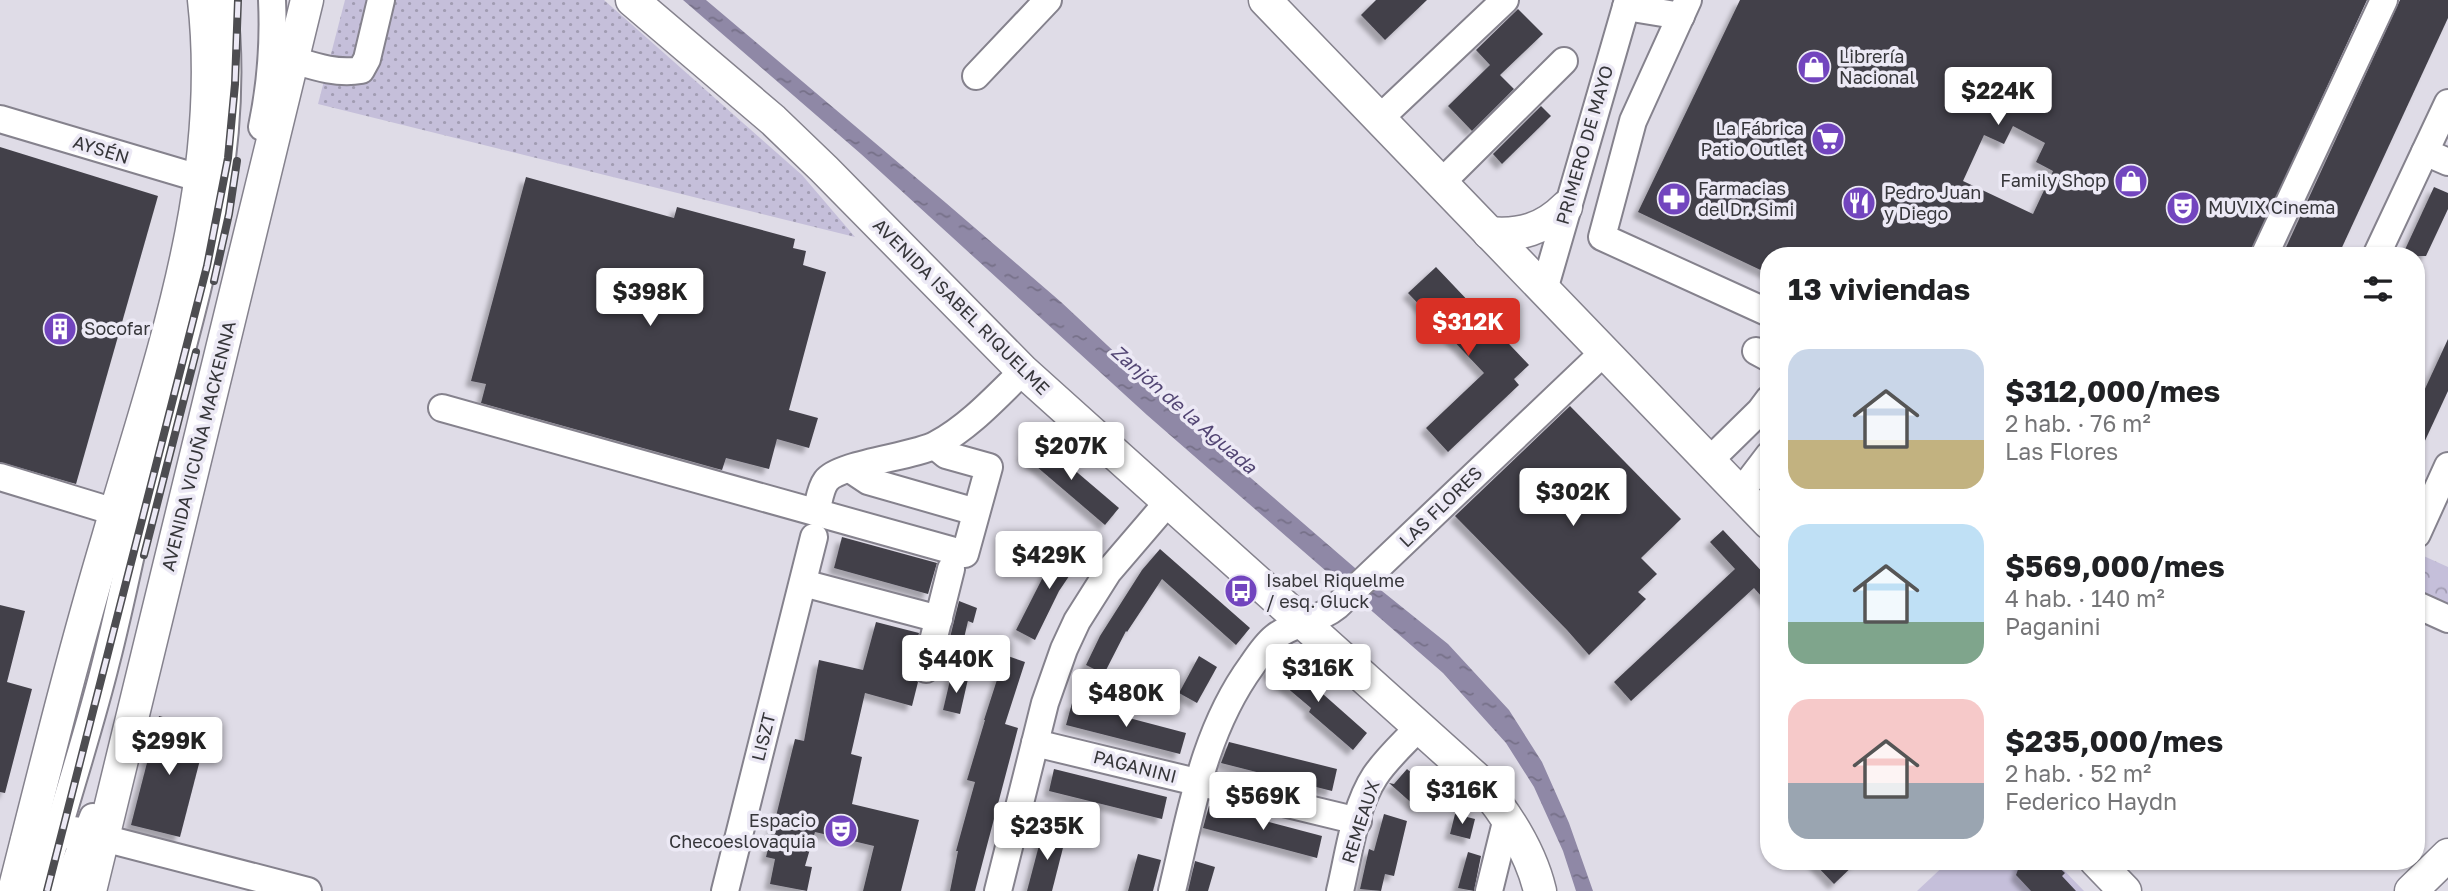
<!DOCTYPE html>
<html lang="es">
<head>
<meta charset="utf-8">
<style>
  body { margin:0; font-family:"Golos Text",sans-serif; background:#f6f6f6; color:#202124; height:100vh; display:flex; flex-direction:column; font-size:26px; white-space:nowrap }
  * { box-sizing:border-box; margin:0 }
  p { font-size:23px; color:#757577 }
  .icon { flex:none; width:38px; height:38px; fill:none; stroke:currentColor; stroke-width:2; stroke-linecap:round; stroke-linejoin:round }
  .map { position:relative; flex:1; overflow:hidden }
  .panel { position:absolute; left:1760px; top:247px; width:665px; height:623px; display:flex; flex-direction:column; background:#fff; border-radius:28px; box-shadow:0 2px 5px #0004 }
  .panel>* { flex:none }
  .price { position:absolute; translate:-50% -60px; padding:0 16px; border-radius:7px; background:#fff; color:#222; font-size:23px; line-height:46px; filter:drop-shadow(0 2px 4px #0008) }
  .price::after { content:''; position:absolute; left:50%; top:42px; width:21px; height:16px; margin-left:-10px; background:inherit; clip-path:polygon(0 0,100% 0,50% 100%) }
  .price.current { background:#d93025; color:#fff }
  ul { padding:0; list-style:none }
  li { display:flex; align-items:center; gap:21px; height:175px; padding:0 28px }
  li span { display:grid; place-items:center; flex:none; width:196px; height:140px; border-radius:21px; color:#555 }
  li>.icon { margin-inline-start:auto }
  span .icon { width:84px; height:84px; fill:#fffc; stroke-width:1 }
  li b { font-size:30px }
  h2 { display:flex; justify-content:space-between; align-items:center; height:84px; padding:0 28px; font-size:30px }
  .map>svg:first-child { display:block }
</style>
</head>
<body>
<div class="map">
<svg width="2448" height="891" viewBox="0 0 2448 891">
  <defs>
    <pattern id="grass-dots" width="8" height="8" patternUnits="userSpaceOnUse" patternTransform="scale(1.75)"><rect width="8" height="8" fill="#c5bfda"/><path d="M2 2h.1M6 6h.1" fill="none" stroke="#a19cb2" stroke-width="1.8" stroke-linecap="round"/></pattern>
    <pattern id="park-crowns" width="20" height="18" patternUnits="userSpaceOnUse" patternTransform="scale(1.75)"><rect width="20" height="18" fill="#c5bfda"/><path d="M2 6a3 3 0 1 1 6 0M12 15a3 3 0 1 1 6 0" fill="none" stroke="#a19cb2"/></pattern>
    <pattern id="water-ripples" width="26" height="14" patternUnits="userSpaceOnUse" patternTransform="scale(1.75)"><rect width="26" height="14" fill="#8f88a6"/><path d="M2 4q2-2 4 0t4 0M15 11q2-2 4 0t4 0" fill="none" stroke="#767088"/></pattern>
    <filter id="shadow"><feDropShadow dx="-5.5" dy="5.5" stdDeviation="2" flood-color="#0004"/></filter>
  </defs>
  <rect width="100%" height="100%" fill="#dfdce7"/>
  <path fill="url(#grass-dots)" d="M345,0h259l198,175 53,62 -537,-133z"/>
  <path fill="url(#park-crowns)" d="M2417,553l31,14v36l-31,-14z"/>
  <path fill="#c5bfda" d="M1949,861h106l29,30h-167z"/>
  <path fill="url(#water-ripples)" d="M683,0h23l240,203 115,99 169,158 147,127 71,57 61,66 33,52 27,61 24,68h-17l-13,-40 -29,-64 -28,-44 -63,-70 -296,-258 -286,-261z"/>
  <g fill="#43414a" fill-rule="evenodd" filter="url(#shadow)">
    <path d="M1376,0h51l-42,40 -24,-25z"/>
    <path d="M1740,0h627l-118,256h-480v18l-131,-62zM2013,126l32,17 -9,19 17,9 -20,43 -70,-33 21,-46 20,9z"/>
    <path d="M2400,0h48v18l-110,238h-56z"/>
    <path d="M1518,9l25,25 -43,41 14,14 -42,42 -24,-25 42,-41 -14,-15z"/>
    <path d="M1541,106l10,10 -49,48 -9,-10z"/>
    <path d="M0,147l158,49 -82,288 -76,-22z"/>
    <path d="M526,177l148,41 3,-11 118,32 -2,9 13,3 -3,14 23,7 -37,138 29,8 -9,30 -32,-9 -8,30 -43,-11 -4,12 -241,-67 5,-19 -15,-3z"/>
    <path d="M2434,187l14,6v16l-22,47h-24z"/>
    <path d="M1436,267l93,98 -15,14 5,6 -71,67 -22,-24 58,-55 -76,-80z"/>
    <path d="M2448,339v52l-31,67v-52z"/>
    <path d="M1570,406l111,113 -40,39 16,16 -19,18 8,7 -57,56 -22,-25 -112,-114z"/>
    <path d="M1038,439l81,69 -14,17 -82,-70z"/>
    <path d="M1723,530l46,49v26l-15,-17 -123,113 -17,-19 121,-113 -25,-27z"/>
    <path d="M842,537l95,26 -9,31 -94,-26z"/>
    <path d="M1066,542l18,12 -25,37 -24,49 -19,-10 26,-51z"/>
    <path d="M1160,549l90,79 -14,17 -74,-66 -35,53 -1,-1 -22,43 -18,-9 14,-29 42,-66z"/>
    <path d="M959,601l18,7 -4,15 -5,-2 -12,52 -14,-3z"/>
    <path d="M0,605l25,6 -18,71 25,7 -27,104 -5,-1z"/>
    <path d="M876,622l43,11 -8,33v8l7,8 -6,24 -47,-13 -14,61 11,3 -10,47 67,16 -18,71h-38l11,-45 -59,-14 -10,34 7,1 -5,24 -37,-7 5,-25 -9,-2 29,-118 9,2 15,-81 44,10z"/>
    <path d="M1005,655l20,7 -20,62 13,4 -43,163h-25l8,-40h-2l19,-69 -8,-2 18,-60h-1z"/>
    <path d="M1199,656l18,11 -20,36 -18,-10z"/>
    <path d="M1280,656l87,77 -14,17 -44,-38 2,-4 -44,-37z"/>
    <path d="M951,676l17,3 -8,35 -17,-4z"/>
    <path d="M1072,703l114,30 -6,21 -114,-29z"/>
    <path d="M159,716l49,13 -28,108 -49,-12z"/>
    <path d="M1229,742l108,27 -5,22 -111,-28z"/>
    <path d="M1054,769l113,28 -5,22 -113,-28z"/>
    <path d="M1407,769l26,23 -12,14h-6l-26,-23 5,1z"/>
    <path d="M1209,806l113,30 -5,22 -114,-30z"/>
    <path d="M1384,814l23,7 -13,55 -9,-2 -4,17 -21,-2 9,-40 5,2z"/>
    <path d="M1455,814l20,5 -5,20 -20,-5z"/>
    <path d="M1043,830l23,6 -14,55h-25z"/>
    <path d="M1468,852l13,4 -7,35 -16,-3z"/>
    <path d="M1138,854l23,6 -8,31h-25z"/>
    <path d="M1195,861l20,6 -7,24h-20z"/>
    <path d="M1812,861h46l-24,23z"/>
    <path d="M2021,861h31l13,12 -3,3 14,15h-45l-15,-16z"/>
  </g>
  <g fill="none" stroke-linecap="round" stroke-linejoin="round">
    <defs>
      <g id="minor">
        <path d="M1688,0l-55,121 -31,116 167,76"/>
        <path d="M1626,7l55,9"/>
        <path d="M293,60c23,7 44,14 68,10l6,-11 14,-59"/>
        <path d="M976,76l72,-76"/>
        <path d="M0,119l202,60"/>
        <path d="M1379,119l126,-119"/>
        <path d="M262,127c9,-43 12,-84 10,-127"/>
        <path d="M2425,152l23,10"/>
        <path d="M1441,183l123,-122"/>
        <path d="M2264,256l120,-256"/>
        <path d="M2376,256l72,-153"/>
        <path d="M1544,290l84,-290"/>
        <path d="M1756,351l13,7"/>
        <path d="M442,408l523,146 24,-87 -43,-12 -11,-9"/>
        <path d="M1709,461l51,-50 9,-12"/>
        <path d="M850,469l18,12 108,31"/>
        <path d="M0,477l115,35"/>
        <path d="M1740,493l29,-38"/>
        <path d="M816,512c3,-10 4,-23 10,-31 13,-18 89,-24 111,-37 33,-18 59,-47 86,-73"/>
        <path d="M2417,534l31,-68"/>
        <path d="M803,583l136,36"/>
        <path d="M2417,605l31,14"/>
        <path d="M926,669l25,-100"/>
        <path d="M1035,743l323,78"/>
        <path d="M103,838l205,53"/>
        <path d="M41,891c20,-77 46,-152 65,-229 18,-70 31,-141 49,-211 38,-148 88,-296 68,-451"/>
        <path d="M64,891l29,-74"/>
        <path d="M725,891l89,-354"/>
        <path d="M998,891l47,-188 19,-54 13,-28 31,-49 60,-70"/>
        <path d="M1172,891c19,-78 31,-159 80,-226 6,-9 14,-21 23,-28 19,-15 44,-16 62,-31l267,-254"/>
        <path d="M1340,891c9,-37 14,-83 35,-115 12,-18 29,-33 44,-49"/>
        <path d="M1489,891l18,-73"/>
      </g>
      <g id="major">
        <path d="M632,0l141,120 51,49 199,202 455,409c28,33 52,69 62,111"/>
        <path d="M1265,0l504,523"/>
        <path d="M1489,233c31,3 55,-4 77,-26"/>
        <path d="M27,841c25,-14 49,-8 76,-3"/>
        <path d="M2096,861l29,30"/>
        <path d="M14,891c30,-118 59,-236 94,-353 51,-176 117,-351 96,-538"/>
        <path d="M90,891l217,-891"/>
        <path d="M2411,891l37,-36"/>
      </g>
    </defs>
    <use href="#minor" stroke="#85828d" stroke-width="30"/>
    <use href="#major" stroke="#85828d" stroke-width="35"/>
    <use href="#minor" stroke="#fff" stroke-width="26"/>
    <use href="#major" stroke="#fff" stroke-width="32"/>
    <defs>
      <g id="rail">
        <path d="M214,281l15,-67 8,-53"/>
        <path d="M144,555l52,-203"/>
        <path d="M47,891l160,-625 21,-108 7,-74 3,-84"/>
      </g>
    </defs>
    <use href="#rail" stroke="#4d4d51" stroke-width="8"/>
    <use href="#rail" stroke="#ece9f5" stroke-width="5" stroke-dasharray="16" stroke-linecap="butt"/>
  </g>
  <defs>
    <symbol id="shop-disc" viewBox="-11 -11 22 22"><circle r="9.5" fill="#7245be" stroke="#ece9f5"/><path d="M-5-2.5h2.3a2.7 3.5 0 0 1 5.4 0H5L5.5 6h-11ZM-1.5-2.5h3a1.5 2.3 0 0 0-3 0Z" fill="#fff"/></symbol>
    <symbol id="supermarket-disc" viewBox="-11 -11 22 22"><circle r="9.5" fill="#7245be" stroke="#ece9f5"/><path d="M-6-5.5h2.5l.6 2H6L4.5 2H-2.5L-4.4-4H-6ZM-1.5 3.2a1.3 1.3 0 1 0 .1 0ZM3 3.2a1.3 1.3 0 1 0 .1 0Z" fill="#fff"/></symbol>
    <symbol id="pharmacy-disc" viewBox="-11 -11 22 22"><circle r="9.5" fill="#7245be" stroke="#ece9f5"/><path d="M-2-6h4v4h4v4h-4v4h-4v-4h-4v-4h4Z" fill="#fff"/></symbol>
    <symbol id="restaurant-disc" viewBox="-11 -11 22 22"><circle r="9.5" fill="#7245be" stroke="#ece9f5"/><path d="M-5-6h1v4h1v-4h1v4h1v-4h1v5L-1.5 .5V6h-2V.5L-5-1ZM5-6V6H3V1.5H1.5Q1.5-4 5-6Z" fill="#fff"/></symbol>
    <symbol id="theatre-disc" viewBox="-11 -11 22 22"><circle r="9.5" fill="#7245be" stroke="#ece9f5"/><path d="M-5-5.5Q0-4 5-5.5V0Q5 5 0 6Q-5 5-5 0ZM-3.3-2.5H-1v1.5H-3.3ZM1-2.5H3.3v1.5H1ZM-2.8 1Q0 5.5 2.8 1Z" fill="#fff"/></symbol>
    <symbol id="building-disc" viewBox="-11 -11 22 22"><circle r="9.5" fill="#7245be" stroke="#ece9f5"/><path d="M-4-6H4V6H1V3H-1V6H-4ZM-2.5-4.3h1.7v1.8h-1.7ZM.8-4.3h1.7v1.8H.8ZM-2.5-1h1.7V.8h-1.7ZM.8-1h1.7V.8H.8Z" fill="#fff"/></symbol>
    <symbol id="bus-disc" viewBox="-11 -11 22 22"><circle r="9.5" fill="#7245be" stroke="#ece9f5"/><path d="M-5-6H5V4H4V6H2V4H-2V6H-4V4H-5ZM-3.5-4V0h7V-4ZM-3.5 1.2v1.5H-2V1.2ZM2 1.2v1.5H3.5V1.2Z" fill="#fff"/></symbol>
  </defs>
  <g fill-rule="evenodd">
    <use href="#shop-disc" x="1795" y="48" width="38" height="38"/>
    <use href="#supermarket-disc" x="1809" y="120" width="38" height="38"/>
    <use href="#shop-disc" x="2112" y="162" width="38" height="38"/>
    <use href="#pharmacy-disc" x="1655" y="180" width="38" height="38"/>
    <use href="#restaurant-disc" x="1840" y="184" width="38" height="38"/>
    <use href="#theatre-disc" x="2164" y="189" width="38" height="38"/>
    <use href="#building-disc" x="41" y="310" width="38" height="38"/>
    <use href="#bus-disc" x="1222" y="572" width="38" height="38"/>
    <use href="#theatre-disc" x="822" y="812" width="38" height="38"/>
  </g>
  <g text-anchor="middle" stroke-width="7" stroke-linejoin="round" paint-order="stroke">
    <g font-size="18" fill="#36363a" stroke="#ece9f5" text-anchor="start">
      <text x="1839" y="63">Librería<tspan x="1839" dy="21">Nacional</tspan></text>
      <text x="1804" y="135" text-anchor="end">La Fábrica<tspan x="1804" dy="21">Patio Outlet</tspan></text>
      <text x="2106" y="187" text-anchor="end">Family Shop</text>
      <text x="1698" y="195">Farmacias<tspan x="1698" dy="21">del Dr. Simi</tspan></text>
      <text x="1884" y="199">Pedro Juan<tspan x="1884" dy="21">y Diego</tspan></text>
      <text x="2208" y="214">MUVIX Cinema</text>
      <text x="84" y="335">Socofar</text>
      <text x="1266" y="587">Isabel Riquelme<tspan x="1266" dy="21">/ esq. Gluck</tspan></text>
      <text x="816" y="827" text-anchor="end">Espacio<tspan x="816" dy="21">Checoeslovaquia</tspan></text>
    </g>
    <g font-size="18" fill="#36363a" stroke="#ece9f5">
      <text transform="translate(1585 145) rotate(-74)" y="6">PRIMERO DE MAYO</text>
      <text transform="translate(101 150) rotate(17)" y="6">AYSÉN</text>
      <text transform="translate(961 307) rotate(45)" y="6">AVENIDA ISABEL RIQUELME</text>
      <text transform="translate(199 446) rotate(-76)" y="6">AVENIDA VICUÑA MACKENNA</text>
      <text transform="translate(1441 507) rotate(-44)" y="6">LAS FLORES</text>
      <text transform="translate(764 737) rotate(-76)" y="6">LISZT</text>
      <text transform="translate(1135 767) rotate(14)" y="6">PAGANINI</text>
      <text transform="translate(1361 822) rotate(-72)" y="6">REMEAUX</text>
    </g>
    <g font-size="19" font-style="italic" fill="#524573" stroke="#ece9f5">
      <text transform="translate(1184 409) rotate(41)" y="7">Zanjón de la Aguada</text>
    </g>
  </g>
</svg>
<b class="price" style="left:1998px;top:127px">$224K</b>
<b class="price" style="left:650px;top:328px">$398K</b>
<b class="price current" style="left:1468px;top:358px">$312K</b>
<b class="price" style="left:1071px;top:482px">$207K</b>
<b class="price" style="left:1573px;top:528px">$302K</b>
<b class="price" style="left:1049px;top:591px">$429K</b>
<b class="price" style="left:956px;top:695px">$440K</b>
<b class="price" style="left:1318px;top:704px">$316K</b>
<b class="price" style="left:1126px;top:729px">$480K</b>
<b class="price" style="left:169px;top:777px">$299K</b>
<b class="price" style="left:1462px;top:826px">$316K</b>
<b class="price" style="left:1263px;top:832px">$569K</b>
<b class="price" style="left:1047px;top:862px">$235K</b>
<section class="panel">
<h2>13 viviendas<svg class="icon" aria-label="filters" viewBox="0 0 24 24"><path d="M4 7h16M4 17h16"/><circle cx="9" cy="7" r="2"/><circle cx="15" cy="17" r="2"/></svg></h2>
<ul>
<li><span style="background:linear-gradient(#c9d6e8 65%,#c2b280 0)"><svg class="icon" aria-label="home" viewBox="0 0 24 24"><path d="M3 11l9-7 9 7M6 9v11h12V9"/></svg></span><div><b>$312,000/mes</b><p>2 hab. · 76 m²</p><p>Las Flores</p></div></li>
<li><span style="background:linear-gradient(#bfe0f5 70%,#7fa58c 0)"><svg class="icon" aria-label="home" viewBox="0 0 24 24"><path d="M3 11l9-7 9 7M6 9v11h12V9"/></svg></span><div><b>$569,000/mes</b><p>4 hab. · 140 m²</p><p>Paganini</p></div></li>
<li><span style="background:linear-gradient(#f6c9c9 60%,#9aa5b1 0)"><svg class="icon" aria-label="home" viewBox="0 0 24 24"><path d="M3 11l9-7 9 7M6 9v11h12V9"/></svg></span><div><b>$235,000/mes</b><p>2 hab. · 52 m²</p><p>Federico Haydn</p></div></li>
</ul>
</section>
</div>
</body>
</html>
